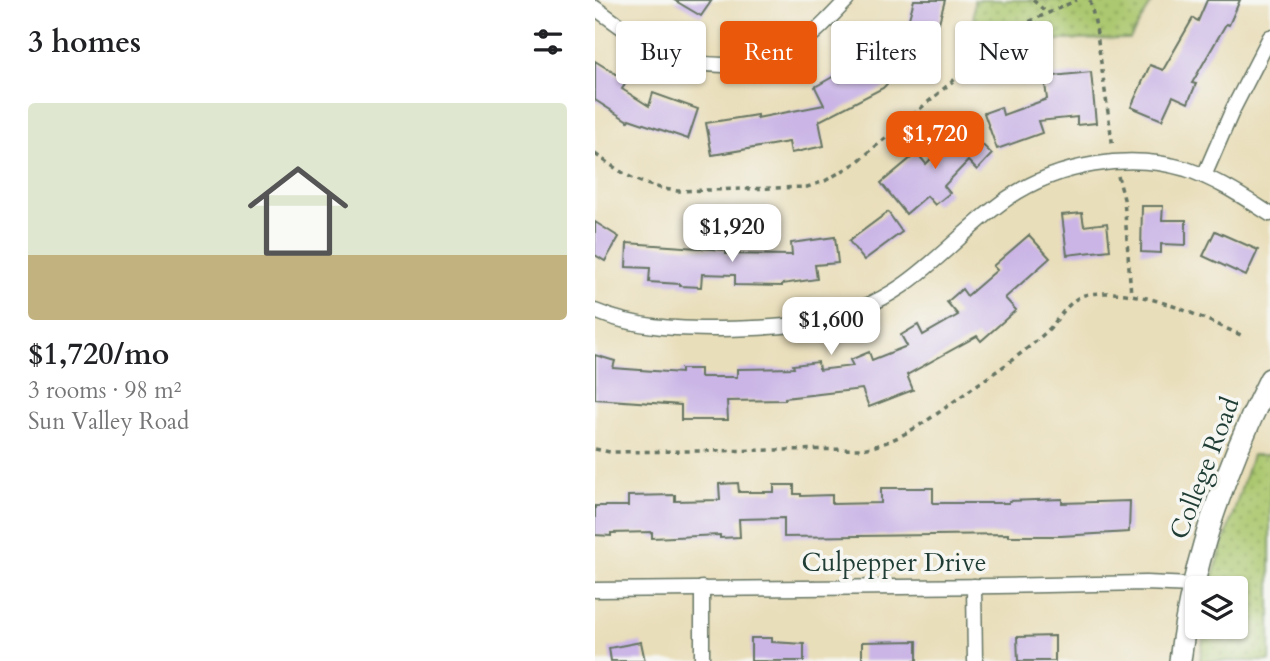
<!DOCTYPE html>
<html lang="en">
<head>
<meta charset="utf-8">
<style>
  body { margin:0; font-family:Cardo,serif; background:#f2f2f2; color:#202124; height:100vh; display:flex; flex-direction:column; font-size:26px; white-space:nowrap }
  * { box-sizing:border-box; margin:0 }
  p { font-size:23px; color:#757577 }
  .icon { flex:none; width:38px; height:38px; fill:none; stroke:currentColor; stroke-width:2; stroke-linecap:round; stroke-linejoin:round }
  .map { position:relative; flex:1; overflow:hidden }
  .panel { display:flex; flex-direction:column; background:#fff; width:595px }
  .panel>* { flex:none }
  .hud { position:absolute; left:21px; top:21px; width:548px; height:63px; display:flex; gap:14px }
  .tools { position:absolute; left:590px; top:576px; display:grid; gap:14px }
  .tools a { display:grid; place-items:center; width:63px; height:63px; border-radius:7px; background:#fff; box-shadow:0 2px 5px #0004; font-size:35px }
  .price { position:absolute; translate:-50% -60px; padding:0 16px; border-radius:14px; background:#fff; color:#222; font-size:23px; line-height:46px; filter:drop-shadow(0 2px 4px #0008) }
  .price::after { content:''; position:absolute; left:50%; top:42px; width:21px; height:16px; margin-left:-10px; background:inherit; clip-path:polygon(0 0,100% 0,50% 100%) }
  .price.on { background:#ea580c; color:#fff }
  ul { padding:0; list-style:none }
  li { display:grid; align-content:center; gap:14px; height:371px; padding:0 28px }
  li+li { border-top:2px solid #e0e0e0 }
  li span { display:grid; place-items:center; height:217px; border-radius:7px; color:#555 }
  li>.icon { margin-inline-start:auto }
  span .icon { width:126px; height:126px; fill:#fffc; stroke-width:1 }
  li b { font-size:30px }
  h2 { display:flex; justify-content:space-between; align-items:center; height:84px; padding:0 28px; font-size:30px }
  .tag { padding:0 24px; border-radius:7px; background:#fff; box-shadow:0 2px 5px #0004; font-size:24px; line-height:63px }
  .tag.on { background:#ea580c; color:#fff }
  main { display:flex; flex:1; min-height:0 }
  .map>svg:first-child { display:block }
</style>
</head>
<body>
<main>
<section class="panel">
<h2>3 homes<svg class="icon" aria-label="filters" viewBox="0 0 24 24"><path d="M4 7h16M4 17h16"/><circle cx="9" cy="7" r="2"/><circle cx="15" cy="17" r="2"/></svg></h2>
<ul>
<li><span style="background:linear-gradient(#dfe7d0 70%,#c2b280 0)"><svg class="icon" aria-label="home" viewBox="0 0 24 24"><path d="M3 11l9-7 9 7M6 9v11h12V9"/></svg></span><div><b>$1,720/mo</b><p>3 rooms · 98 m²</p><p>Sun Valley Road</p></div></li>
</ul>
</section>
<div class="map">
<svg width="675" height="661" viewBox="0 0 675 661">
  <defs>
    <pattern id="park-dots" width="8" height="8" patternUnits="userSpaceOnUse" patternTransform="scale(1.75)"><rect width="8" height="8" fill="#acc86f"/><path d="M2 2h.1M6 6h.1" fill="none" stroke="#8ba45c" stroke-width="1.8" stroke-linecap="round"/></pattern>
  </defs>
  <rect width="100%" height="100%" fill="#f6f6f2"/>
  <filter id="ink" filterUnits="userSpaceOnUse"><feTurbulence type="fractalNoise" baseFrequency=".0143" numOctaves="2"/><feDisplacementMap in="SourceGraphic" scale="14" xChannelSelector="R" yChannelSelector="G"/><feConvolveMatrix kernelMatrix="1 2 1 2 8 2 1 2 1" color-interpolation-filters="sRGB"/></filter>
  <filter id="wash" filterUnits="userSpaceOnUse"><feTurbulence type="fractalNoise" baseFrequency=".00686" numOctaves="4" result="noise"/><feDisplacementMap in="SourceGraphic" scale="28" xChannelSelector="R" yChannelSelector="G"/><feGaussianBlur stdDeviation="1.57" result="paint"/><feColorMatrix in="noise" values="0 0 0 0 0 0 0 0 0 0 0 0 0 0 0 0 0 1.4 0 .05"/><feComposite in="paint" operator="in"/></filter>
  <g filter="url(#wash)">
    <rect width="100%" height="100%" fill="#e9deba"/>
    <g fill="url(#park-dots)" stroke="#668252" stroke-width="2">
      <path d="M379,0h179l-23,39 -157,2z"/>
      <path d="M657,455h18v206h-70l5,-34 30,-1v-38h-24l2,-12z"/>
    </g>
    <g id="blocks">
      <g fill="#cab5e6">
        <path d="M79,0h38l-11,16z"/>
        <path d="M319,0h31l-8,30 -29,-8z"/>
        <path d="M612,0h33l-11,25 -3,-1 -34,59 4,1 -8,19 -15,-7 -11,24 -31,-13 19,-42 13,5 30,-52 5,3z"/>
        <path d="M310,31l17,17 -39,40 -64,33 5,25 -33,7 -2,-11 -77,13 -6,-32 51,-8v3l67,-13 -9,-18 21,-12 4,7 28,-14z"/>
        <path d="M0,61l32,20 -5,8 27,17 4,-13 45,16 -10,30 -59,-20 -1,2 -33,-21z"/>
        <path d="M496,72l5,51 -19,2v-8l-39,4 4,12 -45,16 -13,-36 17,-6 2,8 44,-16 -3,-22z"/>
        <path d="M368,126l29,28 -15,16 -9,-9 -24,25 6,7 -15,12 -8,-9 -21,18 -25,-31 36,-30 9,11z"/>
        <path d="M547,206h21l-1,14h24v25l-25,-1v9l-20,-1z"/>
        <path d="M293,212l14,20 -38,28 -15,-19z"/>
        <path d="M487,213l2,13 23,-3 3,27 -43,5 -5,-40z"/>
        <path d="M0,222l24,15 -14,24 -10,-6z"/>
        <path d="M620,231l43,19 -12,26 -43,-20z"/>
        <path d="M434,235l21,23 -45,40 11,12 -35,31 -4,-5 -70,39 6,15 -44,17 -7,-18 -77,9v2l-58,1 1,19h-47v-15l-86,-6v-44l20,6 -2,7 68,5v-4h19v8h37v-8l57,-1 -1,-3 25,-3 1,8 34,-4 -3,-6 19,-8 3,8 35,-14 -6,-11 17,-10 5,10 35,-20 -11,-13 15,-13 5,7 30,-26 -4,-4z"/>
        <path d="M240,237l3,26 -23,2 2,14 -35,5v2l-47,-1v-10l-33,-1 -1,13 -21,-1v-2l-31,-2 1,-14 -24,-1 1,-24 99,7v4l66,1 -1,-12z"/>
        <path d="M143,483l1,9h35v-7h20v9h7v2l31,-1v9l49,-1v-15h52v15h76v-2l53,-2v4l68,-2 -1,31 -68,4h-53v-2l-224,3v-19l-45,1 1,18 -20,1v-3l-68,3v-6l-41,1v3l-16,-1v-29h33v-10l47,-1v6l45,-1 -1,-16z"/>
        <path d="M460,636v25h-37l-1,-24z"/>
        <path d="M156,638h21v4l32,2v17h-53z"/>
        <path d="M322,641v20h-55v-19z"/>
        <path d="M46,642l4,19h-34l-2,-13z"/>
      </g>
    </g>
  </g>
  <g filter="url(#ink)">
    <use href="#blocks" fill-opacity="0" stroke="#667563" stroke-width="2"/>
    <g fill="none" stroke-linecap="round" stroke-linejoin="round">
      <defs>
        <g id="minor">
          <path d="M0,8c23,16 47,36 73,46 46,19 100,13 140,-16 14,-11 26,-25 39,-38"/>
          <path d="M609,176l29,-67 37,-72"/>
          <path d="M0,311c40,17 82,18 125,18 67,-1 125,-4 182,-43 38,-26 68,-62 106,-88 50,-34 120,-46 178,-29 30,10 57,28 84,45"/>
          <path d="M379,586l1,75"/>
          <path d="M107,588v73"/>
          <path d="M0,590l403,-4 148,-3 46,2"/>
        </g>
        <path id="secondary" d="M585,661c12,-100 45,-193 90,-282"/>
      </defs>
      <use href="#minor" stroke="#667563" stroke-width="17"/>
      <use href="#secondary" stroke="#667563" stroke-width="24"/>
      <g stroke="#667563" stroke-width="3.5" stroke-dasharray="5 5" stroke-linecap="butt">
        <path d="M438,0l14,13"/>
        <path d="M495,0l6,27 17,121"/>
        <path d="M0,154c30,21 45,32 82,37l130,-4 18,-6 31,-18 137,-116 31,-23 53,-24"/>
        <path d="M523,176l6,23 7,96"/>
        <path d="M0,449l15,3 252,-3c42,-7 78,-38 112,-62 24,-17 50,-34 72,-55 13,-12 24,-36 43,-38 55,-7 106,21 154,42"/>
      </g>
      <use href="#minor" stroke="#fff" stroke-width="14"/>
      <use href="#secondary" stroke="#fff" stroke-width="21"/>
    </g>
  </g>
  <g text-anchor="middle" stroke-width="7" stroke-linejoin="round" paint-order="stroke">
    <g font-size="26" fill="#1f3d34" stroke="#f6f6f2">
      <text transform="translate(609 468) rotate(-69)" y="9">College Road</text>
      <text x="299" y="571">Culpepper Drive</text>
    </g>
  </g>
</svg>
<div class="tools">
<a><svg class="icon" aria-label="layers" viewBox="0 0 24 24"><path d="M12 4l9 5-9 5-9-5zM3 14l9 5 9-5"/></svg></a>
</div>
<b class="price on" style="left:340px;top:171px">$1,720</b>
<b class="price" style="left:137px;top:264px">$1,920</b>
<b class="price" style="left:236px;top:357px">$1,600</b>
<div class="hud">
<a class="tag">Buy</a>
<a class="tag on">Rent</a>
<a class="tag">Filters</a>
<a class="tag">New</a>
</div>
</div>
</main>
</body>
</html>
